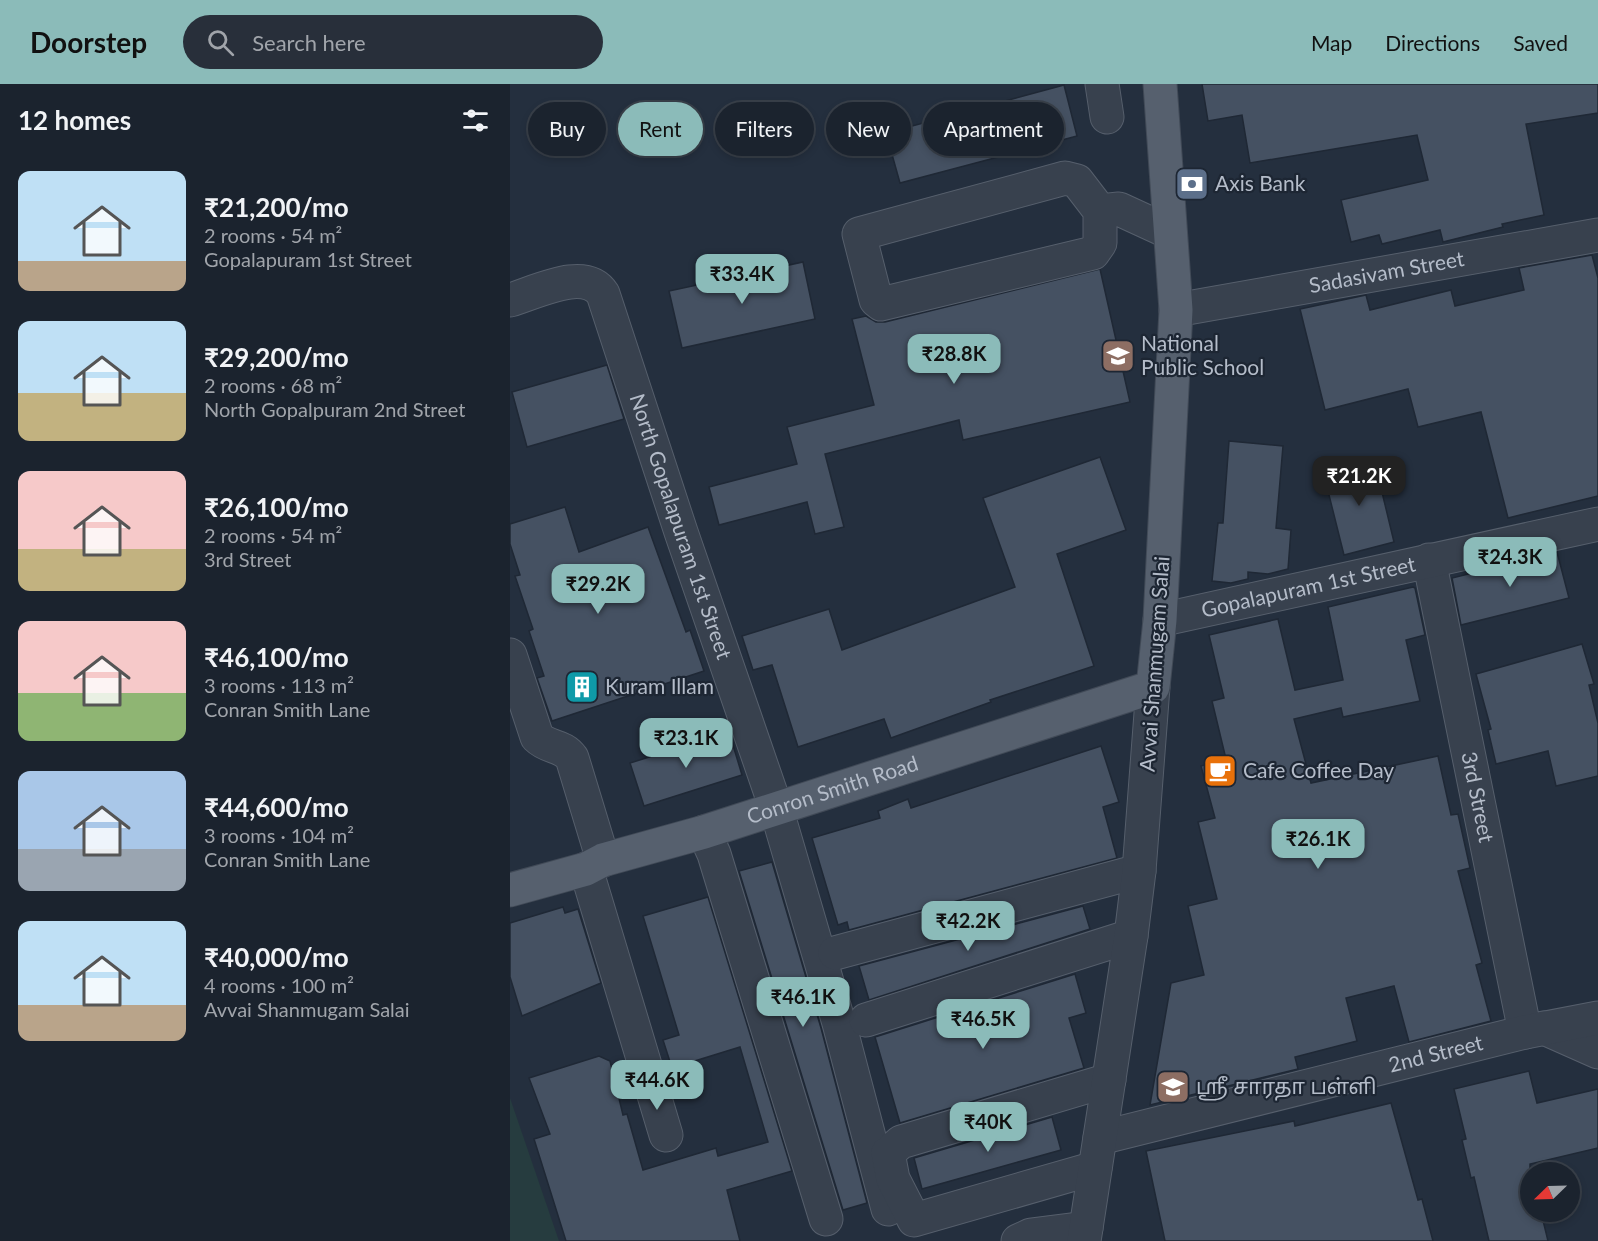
<!DOCTYPE html>
<html lang="en">
<head>
<meta charset="utf-8">
<style>
  body { margin:0; font-family:Lato,"Noto Sans Tamil",sans-serif; background:#282f3a; color:#f1f3f6; height:100vh; display:flex; flex-direction:column; font-size:22px; white-space:nowrap }
  * { box-sizing:border-box; margin:0 }
  p { font-size:20px; color:#a0a4aa }
  .icon { flex:none; width:33px; height:33px; fill:none; stroke:currentColor; stroke-width:2; stroke-linecap:round; stroke-linejoin:round }
  .map { position:relative; flex:1; overflow:hidden }
  .panel { display:flex; flex-direction:column; background:#1b232e; width:510px }
  .panel>* { flex:none }
  .top-card { position:absolute; left:18px; top:18px; width:570px; height:54px; display:flex; gap:12px }
  .needle { width:39px; rotate:247deg }
  .tools { position:absolute; left:1010px; top:1078px; display:grid; gap:12px }
  .tools a { display:grid; place-items:center; width:60px; height:60px; border-radius:50%; background:#1b232e; box-shadow:0 3px 9px #0003,0 0 0 2px #39404a; font-size:30px }
  .price { position:absolute; translate:-50% -51px; padding:0 14px; border-radius:12px; background:#8bbbb9; color:#111; font-size:20px; line-height:39px; filter:drop-shadow(0 2px 3px #0008) }
  .price::after { content:''; position:absolute; left:50%; top:36px; width:18px; height:14px; margin-left:-9px; background:inherit; clip-path:polygon(0 0,100% 0,50% 100%) }
  .price.current { background:#222; color:#fff }
  ul { padding:0; list-style:none }
  li { display:flex; align-items:center; gap:18px; height:150px; padding:0 18px }
  li span { display:grid; place-items:center; flex:none; width:168px; height:120px; border-radius:12px; color:#555 }
  li>.icon { margin-inline-start:auto }
  span .icon { width:72px; height:72px; fill:#fffc; stroke-width:1 }
  li b { font-size:26px }
  h2 { display:flex; justify-content:space-between; align-items:center; height:72px; padding:0 18px; font-size:26px }
  .pill { padding:0 21px; border-radius:27px; background:#1b232e; box-shadow:0 3px 9px #0003,0 0 0 2px #39404a; font-size:21px; line-height:54px }
  .pill.current { background:#8bbbb9; color:#111 }
  header { display:flex; align-items:center; gap:36px; box-sizing:border-box; height:84px; padding:0 30px; background:#8bbbb9; color:#111 }
  header strong { font-size:28px }
  nav { display:flex; gap:33px; margin-inline-start:auto; font-size:21px }
  .search { width:420px; height:54px; background:#282f3a; display:flex; align-items:center; gap:15px; box-sizing:border-box; padding:0 21px; border-radius:33px; color:#a0a4aa; font-size:22px }
  main { display:flex; flex:1; min-height:0 }
  .map>svg:first-child { display:block }
</style>
</head>
<body>
<header>
<strong>Doorstep</strong>
<div class="search"><svg class="icon" aria-label="search" viewBox="0 0 24 24"><circle cx="10" cy="10" r="6"/><path d="M15 15l6 6"/></svg>Search here</div>
<nav><a>Map</a><a>Directions</a><a>Saved</a></nav>
</header>
<main>
<section class="panel">
<h2>12 homes<svg class="icon" aria-label="filters" viewBox="0 0 24 24"><path d="M4 7h16M4 17h16"/><circle cx="9" cy="7" r="2"/><circle cx="15" cy="17" r="2"/></svg></h2>
<ul>
<li><span style="background:linear-gradient(#bfe0f5 75%,#b9a48a 0)"><svg class="icon" aria-label="home" viewBox="0 0 24 24"><path d="M3 11l9-7 9 7M6 9v11h12V9"/></svg></span><div><b>₹21,200/mo</b><p>2 rooms · 54 m²</p><p>Gopalapuram 1st Street</p></div></li>
<li><span style="background:linear-gradient(#bfe0f5 60%,#c2b280 0)"><svg class="icon" aria-label="home" viewBox="0 0 24 24"><path d="M3 11l9-7 9 7M6 9v11h12V9"/></svg></span><div><b>₹29,200/mo</b><p>2 rooms · 68 m²</p><p>North Gopalpuram 2nd Street</p></div></li>
<li><span style="background:linear-gradient(#f6c9c9 65%,#c2b280 0)"><svg class="icon" aria-label="home" viewBox="0 0 24 24"><path d="M3 11l9-7 9 7M6 9v11h12V9"/></svg></span><div><b>₹26,100/mo</b><p>2 rooms · 54 m²</p><p>3rd Street</p></div></li>
<li><span style="background:linear-gradient(#f6c9c9 60%,#8fb573 0)"><svg class="icon" aria-label="home" viewBox="0 0 24 24"><path d="M3 11l9-7 9 7M6 9v11h12V9"/></svg></span><div><b>₹46,100/mo</b><p>3 rooms · 113 m²</p><p>Conran Smith Lane</p></div></li>
<li><span style="background:linear-gradient(#a9c7e8 65%,#9aa5b1 0)"><svg class="icon" aria-label="home" viewBox="0 0 24 24"><path d="M3 11l9-7 9 7M6 9v11h12V9"/></svg></span><div><b>₹44,600/mo</b><p>3 rooms · 104 m²</p><p>Conran Smith Lane</p></div></li>
<li><span style="background:linear-gradient(#bfe0f5 70%,#b9a48a 0)"><svg class="icon" aria-label="home" viewBox="0 0 24 24"><path d="M3 11l9-7 9 7M6 9v11h12V9"/></svg></span><div><b>₹40,000/mo</b><p>4 rooms · 100 m²</p><p>Avvai Shanmugam Salai</p></div></li>
</ul>
</section>
<div class="map">
<svg width="1088" height="1157" viewBox="0 0 1088 1157">
  <rect width="100%" height="100%" fill="#242f3e"/>
  <path fill="#263c3f" d="M0,1014l49,143h-49z"/>
  <g fill="#455162" stroke="#1f2835" stroke-width="1.5">
    <path d="M692,0h396v29l-72,11 18,91 -42,9 1,3 -60,15 -3,-12 -58,14 -3,-9 -28,7 -10,-42 87,-20 -11,-45 -167,28 -8,-48 -34,6z"/>
    <path d="M554,1l13,51 -177,47 -14,-50z"/>
    <path d="M1082,171l6,23v218l-90,22 -27,-106 -63,15 -10,-38 -83,21 -25,-101 66,-14 4,15 81,-20 4,16 69,-16 -5,-22z"/>
    <path d="M293,178l12,57 -133,29 -13,-57z"/>
    <path d="M590,185l30,133 -167,38 -4,-20 -134,34 19,73 -29,7 -8,-32 -88,23 -10,-38 88,-23 -10,-37 87,-22 -22,-86 14,-3 10,6h9z"/>
    <path d="M97,281l17,54 -97,28 -15,-55z"/>
    <path d="M719,357l54,5 -7,82 15,2 -3,39 -20,5 -20,-2v7l-17,4 -19,-2 6,-58h5z"/>
    <path d="M590,373l26,73 -69,24 37,112 -104,34 1,2 -100,36 -7,-19 -86,28 -26,-82 -19,5 -11,-34 87,-27 13,41 173,-63 -32,-89z"/>
    <path d="M864,375l20,83 -50,13 -21,-84z"/>
    <path d="M55,423l14,45 69,-25 38,105 4,-2 14,41 -152,50 -15,-43 7,-2 -15,-45 4,-2 -18,-53 5,-1 -10,-31v-20z"/>
    <path d="M1047,468l12,46 -108,27 -9,-47z"/>
    <path d="M903,503l2,1 10,47 -19,5 14,61 -77,16 -2,-9 -47,11 17,64 127,-27 13,59 7,-1 12,54 -12,3 24,92 -6,2 15,56 -82,21 -15,-56 -48,12 11,43 -62,16 3,12 -148,36 21,-122 33,-8 -16,-69 29,-7 -19,-77 17,-4 -14,-52 25,-7 -14,-58 12,-3 -15,-63 69,-16 17,71 48,-10 -15,-73z"/>
    <path d="M1072,560l12,40 -5,1 9,38v53l-42,10 -8,-35 -52,13 -8,-34 3,-1 -15,-55z"/>
    <path d="M219,648l13,43 -98,31 -14,-43z"/>
    <path d="M591,662l18,56 -16,5 14,51 -268,72 -2,-8 -9,3 -26,-87 68,-20 -2,-7 30,-12 3,9z"/>
    <path d="M262,778l49,166 46,175 -24,7 -104,-339z"/>
    <path d="M198,813l84,274 -65,19 13,51h-174l-32,-102 16,-5 -21,-56 70,-22 11,5 13,54 4,-1 16,56 73,-22 2,8 50,-14 -28,-95 -68,21 -9,-28 16,-5 -36,-119z"/>
    <path d="M573,822l7,23 -221,71 -10,-34z"/>
    <path d="M53,823l2,6 13,-4 23,74 -79,33 -12,-39v-54z"/>
    <path d="M565,890l11,39 -17,5 15,50 -184,55 -25,-86z"/>
    <path d="M1019,987l8,32 61,-14v59l-68,16v48h11l7,29h-59l-15,-64 -3,1 -9,-38 4,-1 -12,-50z"/>
    <path d="M881,1019l27,97 4,-1 11,42h-268l-19,-90 148,-30 1,5z"/>
    <path d="M542,1033l9,33 -139,39 -8,-31z"/>
  </g>
  <g fill="none" stroke-linecap="round" stroke-linejoin="round">
    <defs>
      <g id="minor">
        <path d="M592,0l5,33"/>
        <path d="M590,127v32l-7,10 -212,51 -5,-4 -17,-66 206,-56 12,3 23,30 19,-2 50,23"/>
        <path id="s1" d="M0,216c25,-7 75,-34 93,-6l78,238 95,276 63,215 49,186"/>
        <path id="s2" d="M666,226l422,-75"/>
        <path id="s3" d="M919,476l96,472"/>
        <path id="s4" d="M650,536l438,-96"/>
        <path d="M0,571l27,82c12,12 25,7 35,21l31,102"/>
        <path d="M194,748l10,22 112,365"/>
        <path d="M76,785l80,266"/>
        <path d="M325,869l304,-82"/>
        <path d="M356,936l265,-84"/>
        <path d="M1034,944l54,24"/>
        <path id="s5" d="M590,1054l425,-106 73,-14"/>
        <path d="M585,1084l-181,52 -21,-41 -5,-26 13,-11 208,-62"/>
        <path d="M508,1157l13,-6 55,-7"/>
        <path d="M574,1157l47,-305 8,-65 14,-184"/>
      </g>
      <g id="major">
        <path id="s6" d="M0,806l76,-21 17,-9 101,-28 449,-145 7,-67 16,-310 -16,-226"/>
      </g>
    </defs>
    <use href="#minor" stroke="#565f6c" stroke-width="35"/>
    <use href="#major" stroke="#414a57" stroke-width="35"/>
    <use href="#minor" stroke="#38414e" stroke-width="33"/>
    <use href="#major" stroke="#56606e" stroke-width="33"/>
  </g>
  <defs>
    <symbol id="bank-square" viewBox="-11 -11 22 22"><rect x="-9" y="-9" width="18" height="18" rx="4" fill="#5c6f8a" stroke="#1d2633"/><path d="M-6-4H6V4H-6ZM0-2.3a2.3 2.3 0 1 0 0 4.6a2.3 2.3 0 1 0 0-4.6Z" fill="#fff"/></symbol>
    <symbol id="school-square" viewBox="-11 -11 22 22"><rect x="-9" y="-9" width="18" height="18" rx="4" fill="#8d6e63" stroke="#1d2633"/><path d="M0-5L7-2L0 1L-7-2ZM-4 1L0 2.5L4 1V4Q0 6-4 4Z" fill="#fff"/></symbol>
    <symbol id="building-square" viewBox="-11 -11 22 22"><rect x="-9" y="-9" width="18" height="18" rx="4" fill="#0f9aa8" stroke="#1d2633"/><path d="M-4-6H4V6H1V3H-1V6H-4ZM-2.5-4.3h1.7v1.8h-1.7ZM.8-4.3h1.7v1.8H.8ZM-2.5-1h1.7V.8h-1.7ZM.8-1h1.7V.8H.8Z" fill="#fff"/></symbol>
    <symbol id="cafe-square" viewBox="-11 -11 22 22"><rect x="-9" y="-9" width="18" height="18" rx="4" fill="#e8710a" stroke="#1d2633"/><path d="M-5.5-4.5H6V0H3Q3 3.5 0 3.5H-2.5Q-5.5 3.5-5.5 0ZM3-3.2v2h1.7v-2ZM-6 4.5H4V6H-6Z" fill="#fff"/></symbol>
  </defs>
  <g fill-rule="evenodd">
    <use href="#bank-square" x="663" y="81" width="38" height="38"/>
    <use href="#school-square" x="589" y="253" width="38" height="38"/>
    <use href="#building-square" x="53" y="584" width="38" height="38"/>
    <use href="#cafe-square" x="691" y="668" width="38" height="38"/>
    <use href="#school-square" x="644" y="984" width="38" height="38"/>
  </g>
  <g text-anchor="middle" stroke-width="4.5" stroke-linejoin="round" paint-order="stroke">
    <g font-size="21" fill="#b4bcc9" stroke="#1d2633" text-anchor="start">
      <text x="705" y="107">Axis Bank</text>
      <text x="631" y="267">National<tspan x="631" dy="24">Public School</tspan></text>
      <text x="95" y="610">Kuram Illam</text>
      <text x="733" y="694">Cafe Coffee Day</text>
      <text x="686" y="1010">ஸ்ரீ சாரதா பள்ளி</text>
    </g>
    <g font-size="21" fill="#b4bcc9" stroke="#1d2633">
      <text dy="7" stroke="none"><textPath href="#s2" startOffset="214">Sadasivam Street</textPath></text>
      <text dy="7" stroke="none"><textPath href="#s1" startOffset="345">North Gopalapuram 1st Street</textPath></text>
      <text dy="7" stroke="none"><textPath href="#s4" startOffset="152">Gopalapuram 1st Street</textPath></text>
      <text transform="translate(645 580) rotate(-86)" y="7">Avvai Shanmugam Salai</text>
      <text dy="7" stroke="none"><textPath href="#s6" startOffset="338">Conron Smith Road</textPath></text>
      <text dy="7" stroke="none"><textPath href="#s3" startOffset="242">3rd Street</textPath></text>
      <text dy="7" stroke="none"><textPath href="#s5" startOffset="346">2nd Street</textPath></text>
    </g>
  </g>
</svg>
<div class="tools">
<a><svg class="needle" viewBox="-14 -14 28 28"><path d="M0-13l5 13h-10z" fill="#e53935"/><path d="M0 13l5-13h-10z" fill="#a0a4aa"/></svg></a>
</div>
<b class="price" style="left:232px;top:221px">₹33.4K</b>
<b class="price" style="left:444px;top:301px">₹28.8K</b>
<b class="price current" style="left:849px;top:423px">₹21.2K</b>
<b class="price" style="left:1000px;top:504px">₹24.3K</b>
<b class="price" style="left:88px;top:531px">₹29.2K</b>
<b class="price" style="left:176px;top:685px">₹23.1K</b>
<b class="price" style="left:808px;top:786px">₹26.1K</b>
<b class="price" style="left:458px;top:868px">₹42.2K</b>
<b class="price" style="left:293px;top:944px">₹46.1K</b>
<b class="price" style="left:473px;top:966px">₹46.5K</b>
<b class="price" style="left:147px;top:1027px">₹44.6K</b>
<b class="price" style="left:478px;top:1069px">₹40K</b>
<div class="top-card">
<a class="pill">Buy</a>
<a class="pill current">Rent</a>
<a class="pill">Filters</a>
<a class="pill">New</a>
<a class="pill">Apartment</a>
</div>
</div>
</main>
</body>
</html>
